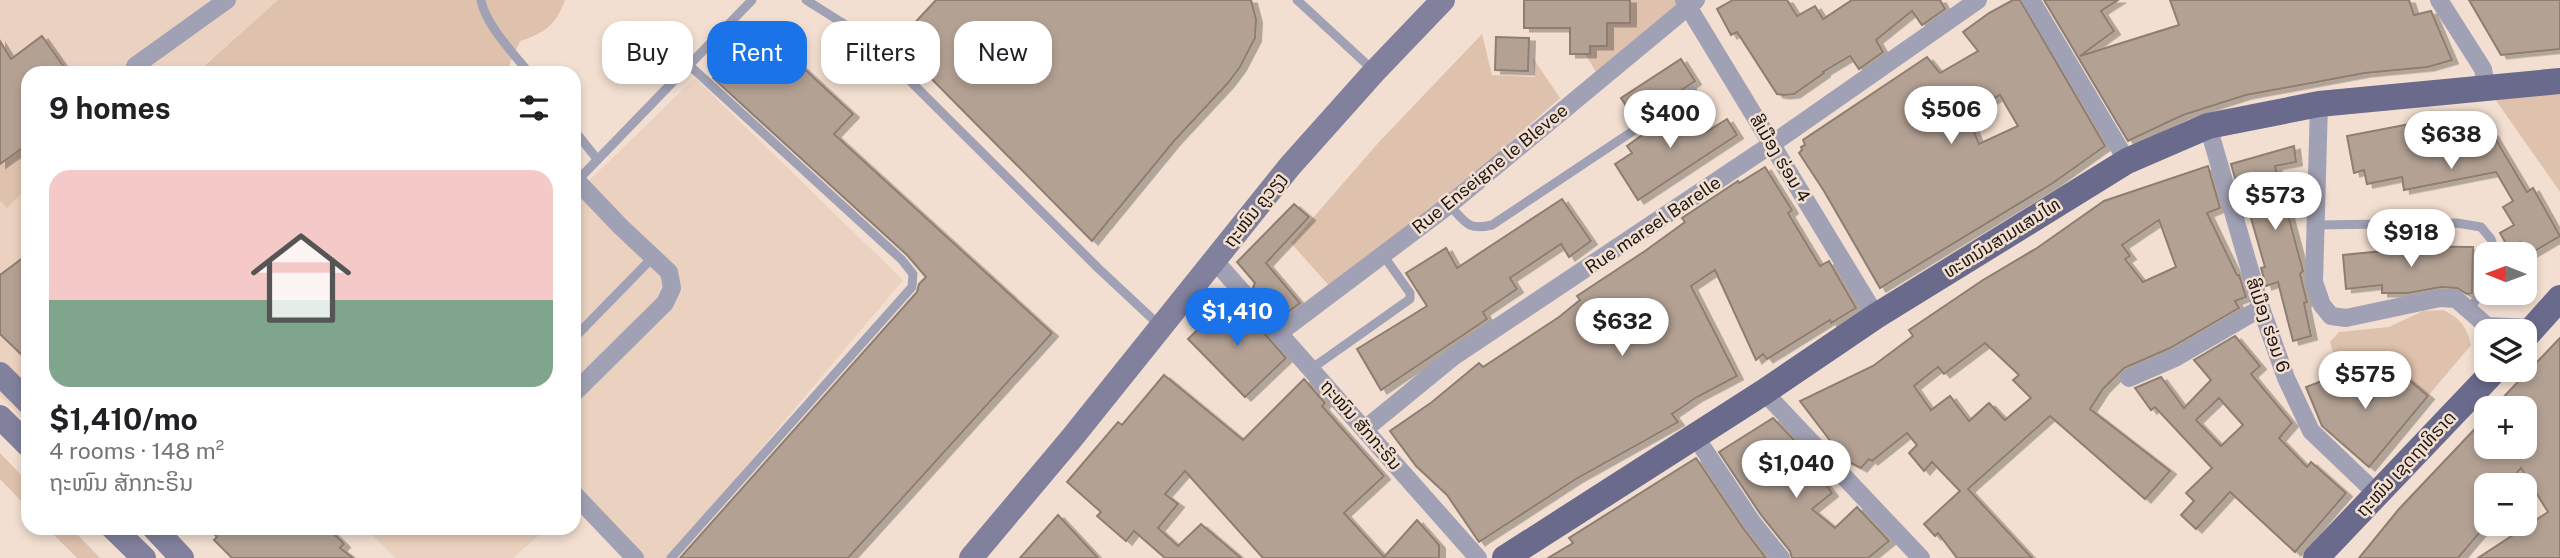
<!DOCTYPE html>
<html lang="en">
<head>
<meta charset="utf-8">
<style>
  body { margin:0; font-family:"Public Sans","Noto Sans Lao",sans-serif; background:#f6f6f6; color:#202124; height:100vh; display:flex; flex-direction:column; font-size:26px; white-space:nowrap }
  * { box-sizing:border-box; margin:0 }
  p { font-size:23px; color:#757577 }
  .icon { flex:none; width:38px; height:38px; fill:none; stroke:currentColor; stroke-width:2; stroke-linecap:round; stroke-linejoin:round }
  .map { position:relative; flex:1; overflow:hidden }
  .panel { position:absolute; left:21px; top:66px; width:560px; height:469px; display:flex; flex-direction:column; background:#fff; border-radius:21px; box-shadow:0 4px 10px #0003 }
  .panel>* { flex:none }
  .hud { position:absolute; left:602px; top:21px; width:665px; height:63px; display:flex; gap:14px }
  .needle { width:46px; rotate:271deg }
  .tools { position:absolute; left:2474px; top:242px; display:grid; gap:14px }
  .tools a { display:grid; place-items:center; width:63px; height:63px; border-radius:14px; background:#fff; box-shadow:0 4px 10px #0003; font-size:35px }
  .price { position:absolute; translate:-50% -60px; padding:0 16px; border-radius:24px; background:#fff; color:#222; font-size:23px; line-height:46px; filter:drop-shadow(0 2px 4px #0008) }
  .price::after { content:''; position:absolute; left:50%; top:42px; width:21px; height:16px; margin-left:-10px; background:inherit; clip-path:polygon(0 0,100% 0,50% 100%) }
  .price.current { background:#1a73e8; color:#fff }
  ul { padding:0; list-style:none }
  li { display:grid; align-content:center; gap:14px; height:371px; padding:0 28px }
  li span { display:grid; place-items:center; height:217px; border-radius:21px; color:#555 }
  li>.icon { margin-inline-start:auto }
  span .icon { width:126px; height:126px; fill:#fffc; stroke-width:1 }
  li b { font-size:30px }
  h2 { display:flex; justify-content:space-between; align-items:center; height:84px; padding:0 28px; font-size:30px }
  .pill { padding:0 24px; border-radius:21px; background:#fff; box-shadow:0 4px 10px #0003; font-size:24px; line-height:63px }
  .pill.current { background:#1a73e8; color:#fff }
  .map>svg:first-child { display:block }
</style>
</head>
<body>
<div class="map">
<svg width="2560" height="558" viewBox="0 0 2560 558">
  <defs>
    <filter id="shadow"><feDropShadow dx="6" dy="3.5" stdDeviation="0" flood-color="#0004"/></filter>
  </defs>
  <rect width="100%" height="100%" fill="#f2dfd1"/>
  <g fill="#ebd1bf">
    <path d="M0,0h278l-83,73 -167,1v350l-28,-28z"/>
    <path d="M695,78l208,202 -234,278h-31l-64,-55v-308z"/>
    <path d="M367,529h179l-33,29h-118z"/>
  </g>
  <g fill="#dfc2ad">
    <path d="M278,0h287c-9,24 -19,33 -45,41l-10,22 -1,10 -314,1z"/>
    <path d="M1630,0h47l2,3 -81,72 -13,-21 22,-31h23z"/>
    <path d="M1482,34l10,41 43,2 -2,-19 27,40 -110,98 -118,93 -41,-46 88,-101z"/>
    <path d="M2560,81v111l-74,-106z"/>
    <path d="M28,144v43l-21,21 -7,-7v-37z"/>
    <path d="M2443,310c17,8 24,17 28,35l-43,51 -31,-26 -12,-6 -12,10c-25,-9 -36,-3 -43,-32l9,-10 50,-5 34,-16z"/>
    <path d="M0,453l28,29v26l-28,-29z"/>
    <path d="M48,529h24l28,29h-23z"/>
  </g>
  <g fill="#b3a194" stroke="#8f7d71" stroke-width="2" fill-rule="evenodd" filter="url(#shadow)">
    <path d="M936,0h315l5,19 -1,19 -15,29 -12,16 -54,58 -82,100 -196,-198z"/>
    <path d="M1524,0h106v23h-23v23h-17v8h-20v-26h-46z"/>
    <path d="M1733,0h54l10,16 18,-10 8,13 29,-19h88l5,9 -23,16 -10,-14 -36,29 7,12 -24,17 -9,-13 -27,16 1,1 -30,21 -10,1 -7,-1 -40,-62 -6,3 -14,-26z"/>
    <path d="M2013,0h7l85,146 -52,37 -173,105 -56,-97 -25,-38 3,-3 -1,-3 4,-2 -2,-5 124,-83 13,16 38,-22 -15,-19 26,-19zM2000,95l18,31 -39,18 -12,-29z"/>
    <path d="M2044,0h74l-17,11 13,20 -34,25 99,-31 -9,-25h239l5,15 17,-4 21,49 -24,7 -63,6 -119,22 -63,20 -55,26z"/>
    <path d="M2469,0h91v49l-59,6z"/>
    <path d="M759,27l94,87 -19,20 218,199 -204,225h-168l237,-266 2,-8 7,-7 -19,-22 -194,-177z"/>
    <path d="M42,36l27,38h-41v70l-28,20v-123l11,18z"/>
    <path d="M1496,37l33,1 -1,33 -33,-1z"/>
    <path d="M1681,59l14,22 -59,40 -15,-23z"/>
    <path d="M1687,103l19,29 21,-13 10,16 -99,65 -23,-36 17,-11 -5,-7z"/>
    <path d="M2452,116l6,30 17,-4 17,-9 35,59 6,-4 27,48 -32,19 -8,-13 -11,7 -9,-16 14,-8 -11,-18 10,-6 -17,-29 -92,18 -2,-13 -35,7 -3,-14 -10,3 -7,-37z"/>
    <path d="M2294,146l2,16 -21,4 28,105 -3,3 7,28 -3,1 7,33 -18,5 -15,-59 -12,4 -5,-18 4,-1 -20,-70 -4,2 -10,-35z"/>
    <path d="M2208,166l12,42 -13,5 30,62h2l7,22 -11,4 4,7 -69,40 -46,20 -21,21 -13,20 80,62 -25,28 -95,-83 -82,73 64,69h-75l-19,-25 -3,3 -11,-12 36,-33 -28,-29 -8,9 -15,-18 8,-8 -10,-12 -35,28 -3,-2 -8,9 -16,-8 -45,-59 73,-35 40,-30 -4,-6 74,-50 54,-32 67,-47zM2159,220l17,47 -33,15 -18,-23 5,-3 -8,-11zM1985,343l34,32 -6,5 18,18 -26,22 -16,-17 -20,18 -19,-25 -19,14 -17,-24 24,-19 6,7z"/>
    <path d="M1765,167l27,43 -4,3 32,53 9,-5 27,47 -25,15 -1,-3 -63,39 -4,-5 -7,6 -41,-90 -24,16 46,90 -40,21 -25,17 6,8 -102,57 -97,63 -32,-47 -31,-29 -26,-35 42,-29 47,-39 4,4 76,-50 21,-17 -3,-4 68,-45 40,-29 -3,-4 56,-37 1,2z"/>
    <path d="M1562,199l29,42 -22,16 -8,-13 -51,34 7,11 -34,23 4,7 -106,71 -24,-41 70,-43 -21,-33 40,-25 11,20z"/>
    <path d="M1294,204l15,13 -43,46 34,40 -20,15 -27,-31 2,-4 -18,-21z"/>
    <path d="M2383,246l90,1 -1,46 -5,1 -10,-6 -16,-1 -33,6h-26v-8l-36,4 -3,-34 40,-4z"/>
    <path d="M28,254v107l-28,-27v-59z"/>
    <path d="M1228,301l10,10 3,-4 45,51 -41,39 -57,-58z"/>
    <path d="M2235,336l25,30 -9,8 41,49 -13,15 28,29 4,-5 35,31 -51,59 -65,-60 -34,37 -15,-14 13,-14 -8,-8 26,-25 -57,-61 -4,3 -16,-22 26,-11 23,31 27,-28 -17,-20zM2219,398l24,27 -22,21 -25,-26z"/>
    <path d="M2560,338v220h-82l70,-46 -27,-44 -15,17h-19v39l-29,34h-99l40,-49 88,-93v30h38v-38h-32z"/>
    <path d="M2356,368l14,34 27,-32 31,26 -59,71 -47,-41 -16,-39z"/>
    <path d="M1164,375l79,65 61,-61 21,24 -3,3 62,70 -40,37 40,44 33,-37 22,25v13h-176l-78,-87 -20,23 13,10 -20,24 20,18 23,-22 40,34h-76l-31,-27 -8,10 -29,-25 4,-4 -34,-30 51,-60 4,3z"/>
    <path d="M1773,418l24,25 -15,11 17,29 16,-13 17,23 -20,16 23,19 22,-21 32,34 -21,17h-76l-2,-7 -29,-36 -42,-63z"/>
    <path d="M1696,458l47,70 23,30h-218l25,-15 -4,-5z"/>
    <path d="M1058,515l28,30 12,13h-78z"/>
    <path d="M209,528h119l16,16 -4,4 13,10h-121l-18,-18 3,-3z"/>
  </g>
  <g fill="none" stroke-linecap="round" stroke-linejoin="round">
    <g stroke="#a1a1b5" stroke-width="9">
      <path d="M481,0c4,24 33,54 49,74"/>
      <path d="M806,0l62,39 230,229 61,57"/>
      <path d="M1297,0l76,70"/>
      <path d="M574,130l23,29"/>
      <path d="M575,183l177,-183"/>
      <path d="M1449,205c17,17 18,26 43,20l201,-134"/>
      <path d="M2316,225l141,-2 24,4 10,12 4,15"/>
      <path d="M2469,310l18,-26"/>
      <path d="M574,338l79,-81"/>
      <path d="M1311,369l99,-70v-6l-27,-38"/>
      <path d="M671,558l241,-271 1,-13 -11,-14 -213,-195"/>
    </g>
    <g stroke="#a1a1b5" stroke-width="18">
      <path d="M1684,0l192,316"/>
      <path d="M2031,0l96,161"/>
      <path d="M2439,0l44,69 3,17"/>
      <path d="M135,66l92,-66"/>
      <path d="M2319,104l-5,178 8,23 9,11 15,2 94,-20 16,1 31,27 47,2"/>
      <path d="M2208,126l53,182 25,70 25,53 67,64"/>
      <path d="M1215,261l263,297"/>
      <path d="M1279,333l170,-128 247,-205"/>
      <path d="M2129,378l46,-20 86,-50"/>
      <path d="M1764,392l157,166"/>
      <path d="M574,393l91,-90 7,-15 -3,-16 -48,-45 -44,-46"/>
      <path d="M1365,429l88,-72 319,-213 206,-144"/>
      <path d="M1695,436l57,86 29,36"/>
      <path d="M574,494l61,64"/>
    </g>
    <g stroke="#81819d" stroke-width="24">
      <path d="M0,374l28,28"/>
      <path d="M0,417l28,28"/>
      <path d="M113,528l31,30"/>
      <path d="M154,528l28,30"/>
      <path d="M971,558l100,-119 219,-273 84,-94 69,-72"/>
    </g>
    <g stroke="#6a6a8c" stroke-width="26">
      <path d="M2525,337l35,-39"/>
      <path d="M1505,558l259,-166 112,-76 251,-155 81,-35 111,-22 241,-23"/>
      <path d="M2316,558l180,-189"/>
    </g>
  </g>
  <g text-anchor="middle" stroke-width="5" stroke-linejoin="round" paint-order="stroke">
    <g font-size="18" fill="#1f1813" stroke="#f2dfd1">
      <text transform="translate(1780 158) rotate(59)" y="6">ສີເມືອງ ຮ່ອມ 4</text>
      <text transform="translate(1490 169) rotate(-39)" y="6">Rue Enseigne le Blevee</text>
      <text transform="translate(1255 210) rotate(-52)" y="6">ຖະໜົນ ຄູວຽງ</text>
      <text transform="translate(1653 225) rotate(-34)" y="6">Rue mareel Barelle</text>
      <text transform="translate(2002 238) rotate(-32)" y="6">ທະຫນົນສາມແສນໄທ</text>
      <text transform="translate(2268 325) rotate(71)" y="6">ສີເມືອງ ຮ່ອມ 6</text>
      <text transform="translate(1361 425) rotate(49)" y="6">ຖະໜົນ ສັກກະຣິນ</text>
      <text transform="translate(2406 464) rotate(-47)" y="6">ຖະໜົນ ເຊດຖາທິຣາດ</text>
    </g>
  </g>
</svg>
<div class="tools">
<a><svg class="needle" viewBox="-14 -14 28 28"><path d="M0-13l5 13h-10z" fill="#e53935"/><path d="M0 13l5-13h-10z" fill="#757577"/></svg></a>
<a><svg class="icon" aria-label="layers" viewBox="0 0 24 24"><path d="M12 4l9 5-9 5-9-5zM3 14l9 5 9-5"/></svg></a>
<a>+</a>
<a>−</a>
</div>
<b class="price" style="left:1951px;top:146px">$506</b>
<b class="price" style="left:1670px;top:150px">$400</b>
<b class="price" style="left:2451px;top:171px">$638</b>
<b class="price" style="left:2275px;top:232px">$573</b>
<b class="price" style="left:2411px;top:269px">$918</b>
<b class="price current" style="left:1237px;top:348px">$1,410</b>
<b class="price" style="left:1622px;top:358px">$632</b>
<b class="price" style="left:2365px;top:411px">$575</b>
<b class="price" style="left:1796px;top:500px">$1,040</b>
<div class="hud">
<a class="pill">Buy</a>
<a class="pill current">Rent</a>
<a class="pill">Filters</a>
<a class="pill">New</a>
</div>
<section class="panel">
<h2>9 homes<svg class="icon" aria-label="filters" viewBox="0 0 24 24"><path d="M4 7h16M4 17h16"/><circle cx="9" cy="7" r="2"/><circle cx="15" cy="17" r="2"/></svg></h2>
<ul>
<li><span style="background:linear-gradient(#f6c9c9 60%,#7fa58c 0)"><svg class="icon" aria-label="home" viewBox="0 0 24 24"><path d="M3 11l9-7 9 7M6 9v11h12V9"/></svg></span><div><b>$1,410/mo</b><p>4 rooms · 148 m²</p><p>ຖະໜົນ ສັກກະຣິນ</p></div></li>
</ul>
</section>
</div>
</body>
</html>
